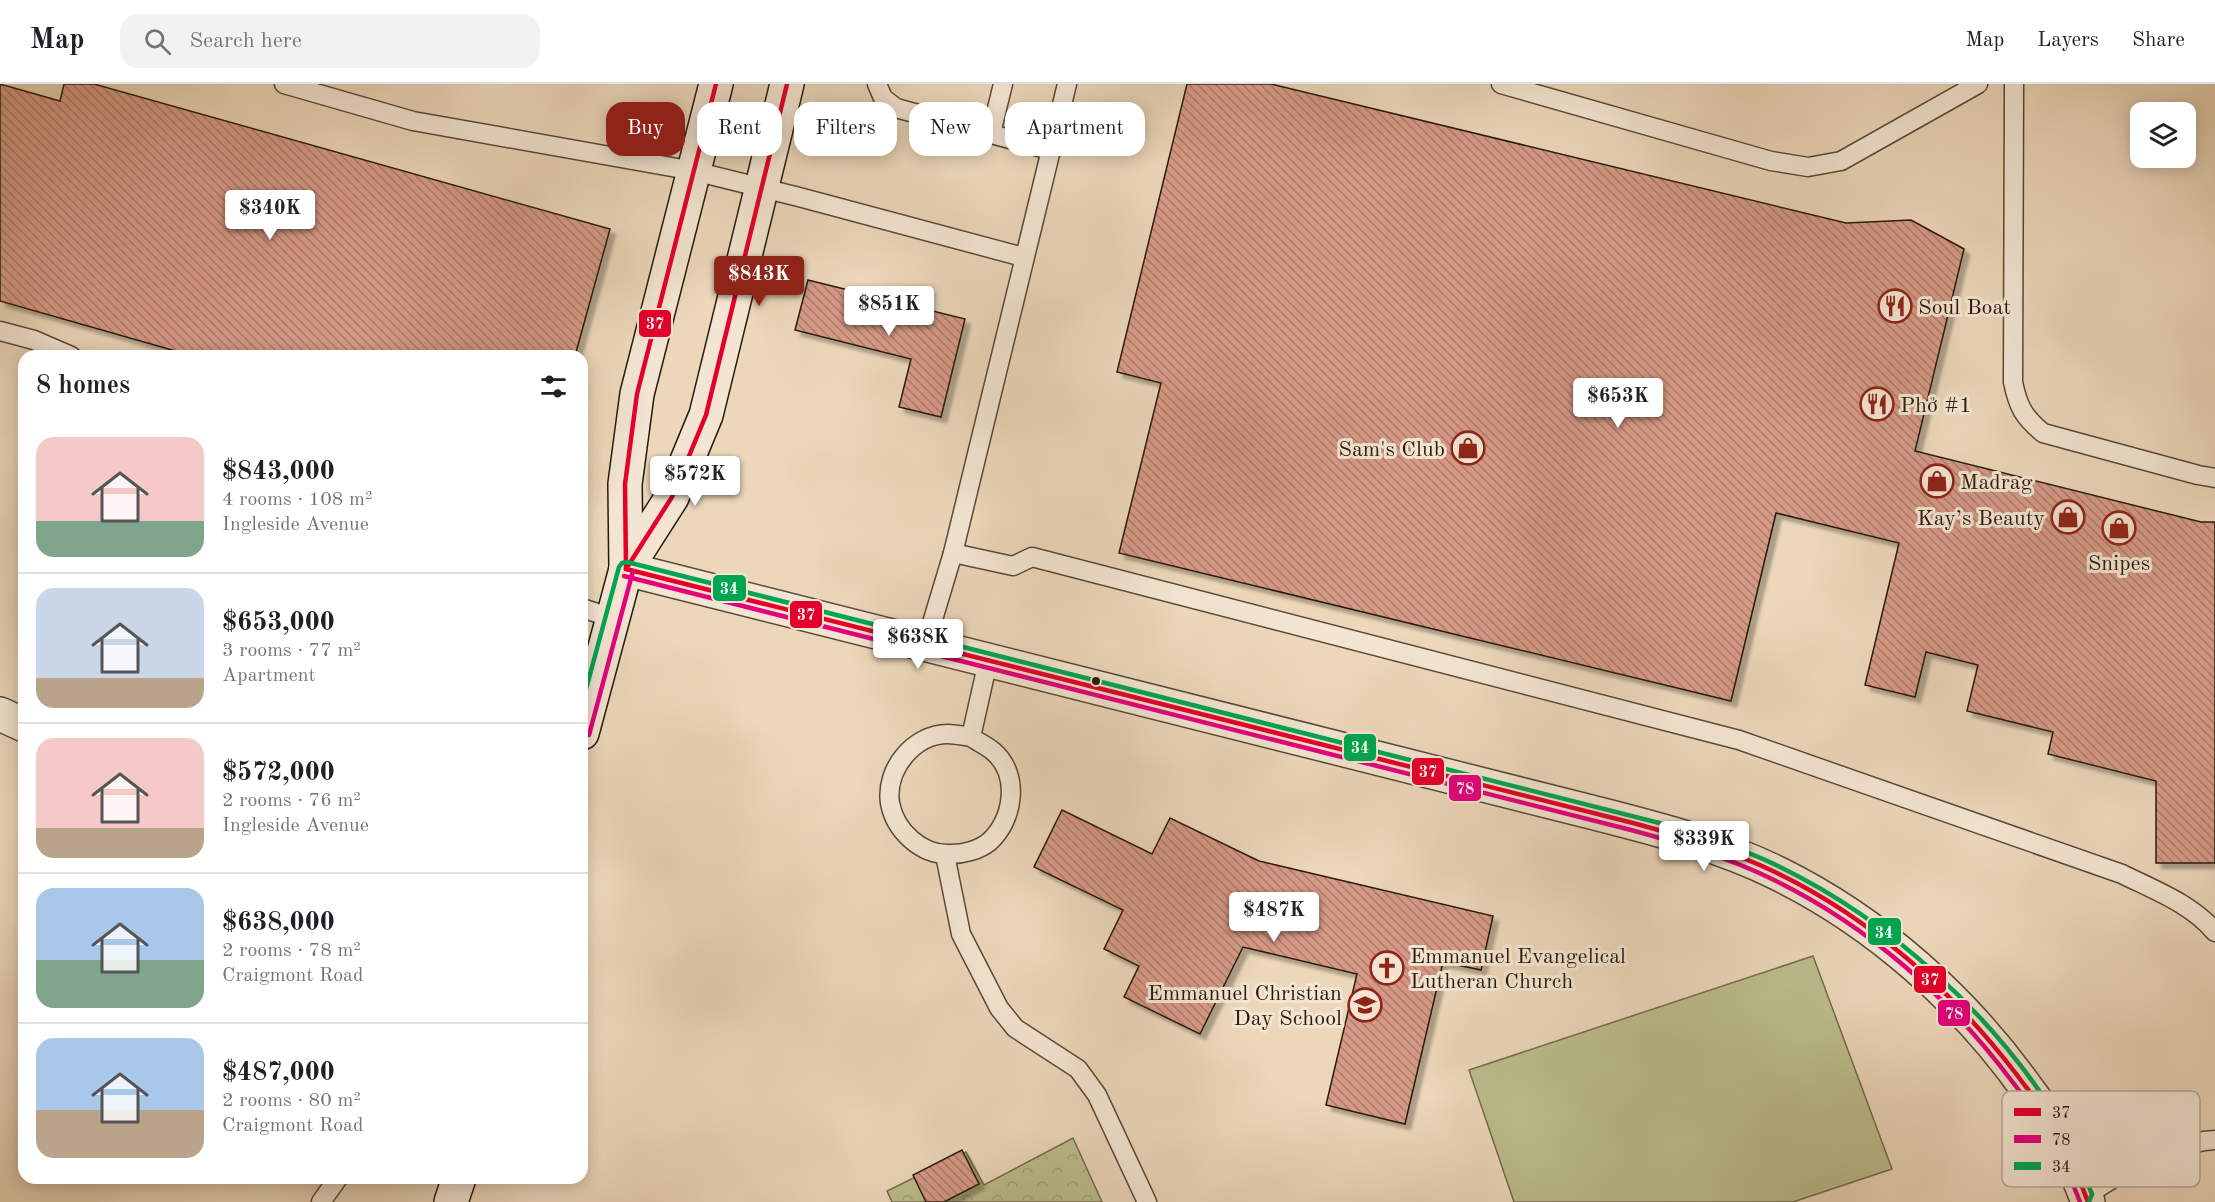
<!DOCTYPE html>
<html lang="en">
<head>
<meta charset="utf-8">
<style>
  body { margin:0; font-family:"Old Standard TT",serif; background:#f2f2f2; color:#202124; height:100vh; display:flex; flex-direction:column; font-size:22px; white-space:nowrap }
  * { box-sizing:border-box; margin:0 }
  p { font-size:20px; color:#757577 }
  .icon { flex:none; width:33px; height:33px; fill:none; stroke:currentColor; stroke-width:2; stroke-linecap:round; stroke-linejoin:round }
  .map { position:relative; flex:1; overflow:hidden }
  .side { position:absolute; left:18px; top:266px; width:570px; height:834px; display:flex; flex-direction:column; background:#fff; border-radius:18px; box-shadow:0 3px 15px #0003 }
  .side>* { flex:none }
  .hud { position:absolute; left:606px; top:18px; width:570px; height:54px; display:flex; gap:12px }
  .buttons { position:absolute; left:2130px; top:18px; display:grid; gap:12px }
  .buttons a { display:grid; place-items:center; width:66px; height:66px; border-radius:12px; background:#fff; box-shadow:0 3px 15px #0003; font-size:30px }
  .price { position:absolute; translate:-50% -51px; padding:0 14px; border-radius:6px; background:#fff; color:#222; font-size:20px; line-height:39px; filter:drop-shadow(0 2px 3px #0008) }
  .price::after { content:''; position:absolute; left:50%; top:36px; width:18px; height:14px; margin-left:-9px; background:inherit; clip-path:polygon(0 0,100% 0,50% 100%) }
  .price.on { background:#8f2418; color:#fff }
  ul { padding:0; list-style:none }
  li { display:flex; align-items:center; gap:18px; height:150px; padding:0 18px }
  li+li { border-top:2px solid #e0e0e0 }
  li span { display:grid; place-items:center; flex:none; width:168px; height:120px; border-radius:18px; color:#555 }
  li>.icon { margin-inline-start:auto }
  span .icon { width:72px; height:72px; fill:#fffc; stroke-width:1 }
  li b { font-size:26px }
  h2 { display:flex; justify-content:space-between; align-items:center; height:72px; padding:0 18px; font-size:26px }
  .chip { padding:0 21px; border-radius:18px; background:#fff; box-shadow:0 3px 15px #0003; font-size:21px; line-height:54px }
  .chip.on { background:#8f2418; color:#fff }
  header { display:flex; align-items:center; gap:36px; box-sizing:border-box; height:84px; padding:0 30px; background:#fff; border-bottom:2px solid #e0e0e0 }
  header strong { font-size:28px }
  nav { display:flex; gap:33px; margin-inline-start:auto; font-size:21px }
  .search { width:420px; height:54px; background:#f2f2f2; display:flex; align-items:center; gap:15px; box-sizing:border-box; padding:0 21px; border-radius:18px; color:#757577; font-size:22px }
  .map>svg:first-child { display:block }
</style>
</head>
<body>
<header>
<strong>Map</strong>
<div class="search"><svg class="icon" aria-label="search" viewBox="0 0 24 24"><circle cx="10" cy="10" r="6"/><path d="M15 15l6 6"/></svg>Search here</div>
<nav><a>Map</a><a>Layers</a><a>Share</a></nav>
</header>
<div class="map">
<svg width="2215" height="1118" viewBox="0 0 2215 1118">
  <defs>
    <pattern id="park-crowns" width="20" height="18" patternUnits="userSpaceOnUse" patternTransform="scale(1.5)"><rect width="20" height="18" fill="#bcbd8d"/><path d="M2 6a3 3 0 1 1 6 0M12 15a3 3 0 1 1 6 0" fill="none" stroke="#a2a278"/></pattern>
    <pattern id="building-back-hatch" width="6" height="6" patternUnits="userSpaceOnUse" patternTransform="scale(1.5)"><rect width="6" height="6" fill="#d69986"/><path d="M-1 5l2 2M0 0l6 6M5-1l2 2" fill="none" stroke="#ae7c6c"/></pattern>
    <filter id="shadow"><feDropShadow dx="5.5" dy="5.5" stdDeviation="1.5" flood-color="#0004"/></filter>
  </defs>
  <rect width="100%" height="100%" fill="#ecd7ba"/>
  <filter id="stains"><feTurbulence type="fractalNoise" baseFrequency=".00333" numOctaves="4"/><feColorMatrix values="0 0 0 0 .2 0 0 0 0 .09 0 0 0 0 .02 0 0 0 .5 -.17"/></filter>
  <radialGradient id="worn" r=".72"><stop offset=".6" stop-color="#630" stop-opacity="0"/><stop offset="1" stop-color="#630" stop-opacity=".3"/></radialGradient>
  <path fill="url(#park-crowns)" stroke="#726c4c" stroke-width="1.5" d="M1073,1054l29,64h-210l-5,-11 79,-39 18,33z"/>
  <path fill="#bcbd8d" stroke="#726c4c" stroke-width="1.5" d="M1813,872l79,213 -99,33h-279l-45,-132z"/>
  <g fill="url(#building-back-hatch)" stroke="#281a0b" stroke-width="1.5" filter="url(#shadow)">
    <path d="M0,0l60,17 4,-17h30l516,145 -35,127h-382l-193,-55z"/>
    <path d="M1187,0h84l575,139 65,-3 53,29 -49,202 286,71h14v341h-59v-82l-108,-27 5,-22 -86,-21 11,-46 -52,-13 -11,45 -50,-12 34,-142 -123,-30 -45,188 -612,-148 42,-170 -44,-11z"/>
    <path d="M808,196l157,39 -24,98 -42,-10 12,-48 -116,-29z"/>
    <path d="M1062,726l90,44 18,-36 89,43 234,55 -12,54 -38,-8 -38,162 -79,-19 31,-131 -114,-27 -43,87 -76,-37 15,-31 -35,-17 19,-39 -89,-43z"/>
    <path d="M962,1066l17,34 -35,18h-18l-13,-27z"/>
  </g>
  <g fill="none" stroke-linecap="round" stroke-linejoin="round">
    <defs>
      <g id="lane">
        <path d="M284,0l129,37 281,50 105,26 224,60"/>
        <path d="M877,0l6,14 13,10 154,42"/>
        <path d="M1501,0l270,77 37,6 33,-6 137,-77"/>
        <path d="M2014,0l-1,298c5,25 11,35 30,51l155,42 17,3"/>
        <path d="M991,49l12,-49"/>
        <path d="M0,247l34,9 37,16"/>
        <path d="M953,469l60,13 19,-9 707,183 383,134c32,16 70,30 93,58"/>
        <path d="M582,524l30,10"/>
        <path d="M925,562l28,-93 114,-469"/>
        <path d="M971,653c7,5 16,9 23,15 26,23 20,68 -5,90 -10,8 -25,12 -38,12 -29,2 -56,-23 -61,-51 -5,-34 24,-69 58,-69 7,0 15,2 23,3l17,-76"/>
        <path d="M945,771l16,79 38,74 16,20 63,41 19,26 50,107"/>
        <path d="M2085,1112l67,-42 52,-13 11,-1"/>
        <path d="M321,1118l17,-24"/>
      </g>
      <g id="street">
        <path d="M626,485l957,241c66,17 133,33 194,63 100,49 187,127 251,217 8,11 17,22 24,34 13,21 27,54 36,78"/>
        <path d="M0,630l24,11"/>
      </g>
      <g id="secondary">
        <path d="M626,485l-1,-85 12,-90 79,-310"/>
        <path d="M582,649l44,-164 46,-72 34,-82 81,-331"/>
        <path d="M451,1118l8,-24"/>
      </g>
    </defs>
    <use href="#lane" stroke="#594937" stroke-width="21"/>
    <use href="#street" stroke="#594937" stroke-width="36"/>
    <use href="#secondary" stroke="#281a0b" stroke-width="36"/>
    <use href="#lane" stroke="#f3e5d2" stroke-width="18"/>
    <use href="#street" stroke="#f3e5d2" stroke-width="33"/>
    <use href="#secondary" stroke="#f3e5d2" stroke-width="33"/>
    <defs>
      <g id="bus-1">
        <path d="M626,484l-1,-84 12,-90 79,-310"/>
        <path d="M626,485l1007,254c48,13 96,27 142,49 96,46 178,119 242,203 14,19 28,36 39,56 13,23 23,47 32,71"/>
        <path d="M626,485l46,-72 34,-82 81,-331"/>
      </g>
      <g id="bus-2">
        <path d="M624,492l1007,254c48,13 96,27 141,49 95,46 176,117 239,201 14,18 28,36 39,56 12,21 21,43 30,66"/>
        <path d="M589,651l44,-164"/>
      </g>
      <path id="bus-3" d="M582,620l37,-137 3,-4 5,-1 1060,268c31,12 64,22 93,37 111,54 212,147 278,252 14,23 23,50 34,75l-3,8"/>
    </defs>
    <use href="#bus-1" stroke="#f3e5d2" stroke-width="9"/>
    <use href="#bus-2" stroke="#f3e5d2" stroke-width="9"/>
    <use href="#bus-3" stroke="#f3e5d2" stroke-width="9"/>
    <use href="#bus-1" stroke="#e4002b" stroke-width="4.5"/>
    <use href="#bus-2" stroke="#e5007d" stroke-width="4.5"/>
    <use href="#bus-3" stroke="#00a651" stroke-width="4.5"/>
  </g>
  <defs>
    <symbol id="restaurant-ring" viewBox="-11 -11 22 22"><circle r="9.5" fill="#f3e5d2" stroke="#8f2418" stroke-width="1.5"/><path d="M-5-6h1v4h1v-4h1v4h1v-4h1v5L-1.5 .5V6h-2V.5L-5-1ZM5-6V6H3V1.5H1.5Q1.5-4 5-6Z" fill="#8f2418"/></symbol>
    <symbol id="shop-ring" viewBox="-11 -11 22 22"><circle r="9.5" fill="#f3e5d2" stroke="#8f2418" stroke-width="1.5"/><path d="M-5-2.5h2.3a2.7 3.5 0 0 1 5.4 0H5L5.5 6h-11ZM-1.5-2.5h3a1.5 2.3 0 0 0-3 0Z" fill="#8f2418"/></symbol>
    <symbol id="church-ring" viewBox="-11 -11 22 22"><circle r="9.5" fill="#f3e5d2" stroke="#8f2418" stroke-width="1.5"/><path d="M-1.2-6h2.4v3.5h3.3v2.4h-3.3V6h-2.4V-.1h-3.3v-2.4h3.3Z" fill="#8f2418"/></symbol>
    <symbol id="school-ring" viewBox="-11 -11 22 22"><circle r="9.5" fill="#f3e5d2" stroke="#8f2418" stroke-width="1.5"/><path d="M0-5L7-2L0 1L-7-2ZM-4 1L0 2.5L4 1V4Q0 6-4 4Z" fill="#8f2418"/></symbol>
  </defs>
  <g fill-rule="evenodd">
    <use href="#restaurant-ring" x="1876" y="203" width="38" height="38"/>
    <use href="#restaurant-ring" x="1858" y="301" width="38" height="38"/>
    <use href="#shop-ring" x="1449" y="345" width="38" height="38"/>
    <use href="#shop-ring" x="1918" y="378" width="38" height="38"/>
    <use href="#shop-ring" x="2049" y="414" width="38" height="38"/>
    <use href="#shop-ring" x="2100" y="425" width="38" height="38"/>
    <use href="#church-ring" x="1368" y="865" width="38" height="38"/>
    <use href="#school-ring" x="1346" y="902" width="38" height="38"/>
  </g>
  <circle fill="#281a0b" stroke="#f3e5d2" stroke-width="2" cx="1096" cy="597" r="5"/>
  <g text-anchor="middle" stroke-width="6" stroke-linejoin="round" paint-order="stroke">
    <g font-size="22" fill="#281a0b" stroke="#f3e5d2" text-anchor="start">
      <text x="1918" y="230">Soul Boat</text>
      <text x="1900" y="328">Phở #1</text>
      <text x="1445" y="372" text-anchor="end">Sam's Club</text>
      <text x="1960" y="405">Madrag</text>
      <text x="2045" y="441" text-anchor="end">Kay’s Beauty</text>
      <text x="2119" y="486" text-anchor="middle">Snipes</text>
      <text x="1410" y="879">Emmanuel Evangelical<tspan x="1410" dy="25">Lutheran Church</tspan></text>
      <text x="1342" y="916" text-anchor="end">Emmanuel Christian<tspan x="1342" dy="25">Day School</tspan></text>
    </g>
  </g>
  <rect x="2002" y="1007" width="198" height="96" rx="9" fill="#f3e5d2" stroke="#b6a896" stroke-width="1.5"/>
  <rect x="2014" y="1024" width="27" height="8" fill="#e4002b"/>
  <rect x="2014" y="1051" width="27" height="8" fill="#e5007d"/>
  <rect x="2014" y="1078" width="27" height="8" fill="#00a651"/>
  <g font-size="16" fill="#281a0b">
    <text x="2052" y="1034">37</text>
    <text x="2052" y="1061">78</text>
    <text x="2052" y="1088">34</text>
  </g>
  <g stroke="#f3e5d2" stroke-width="2">
    <rect x="638" y="225" width="34" height="29" rx="6" fill="#e4002b"/>
    <rect x="712" y="490" width="35" height="28" rx="6" fill="#00a651"/>
    <rect x="789" y="516" width="34" height="29" rx="6" fill="#e4002b"/>
    <rect x="1343" y="649" width="34" height="29" rx="6" fill="#00a651"/>
    <rect x="1411" y="673" width="34" height="29" rx="6" fill="#e4002b"/>
    <rect x="1448" y="690" width="34" height="28" rx="6" fill="#e5007d"/>
    <rect x="1867" y="833" width="35" height="29" rx="6" fill="#00a651"/>
    <rect x="1913" y="881" width="34" height="29" rx="6" fill="#e4002b"/>
    <rect x="1937" y="915" width="34" height="28" rx="6" fill="#e5007d"/>
  </g>
  <g font-size="16" text-anchor="middle" font-weight="bold" fill="#fff">
    <text x="655" y="245">37</text>
    <text x="729" y="510">34</text>
    <text x="806" y="536">37</text>
    <text x="1360" y="669">34</text>
    <text x="1428" y="693">37</text>
    <text x="1465" y="710">78</text>
    <text x="1884" y="854">34</text>
    <text x="1930" y="901">37</text>
    <text x="1954" y="935">78</text>
  </g>
  <rect width="100%" height="100%" filter="url(#stains)"/>
  <rect width="100%" height="100%" fill="url(#worn)"/>
</svg>
<div class="buttons">
<a><svg class="icon" aria-label="layers" viewBox="0 0 24 24"><path d="M12 4l9 5-9 5-9-5zM3 14l9 5 9-5"/></svg></a>
</div>
<b class="price" style="left:270px;top:157px">$340K</b>
<b class="price on" style="left:759px;top:223px">$843K</b>
<b class="price" style="left:889px;top:253px">$851K</b>
<b class="price" style="left:1618px;top:345px">$653K</b>
<b class="price" style="left:695px;top:423px">$572K</b>
<b class="price" style="left:918px;top:586px">$638K</b>
<b class="price" style="left:1704px;top:788px">$339K</b>
<b class="price" style="left:1274px;top:859px">$487K</b>
<div class="hud">
<a class="chip on">Buy</a>
<a class="chip">Rent</a>
<a class="chip">Filters</a>
<a class="chip">New</a>
<a class="chip">Apartment</a>
</div>
<section class="side">
<h2>8 homes<svg class="icon" aria-label="filters" viewBox="0 0 24 24"><path d="M4 7h16M4 17h16"/><circle cx="9" cy="7" r="2"/><circle cx="15" cy="17" r="2"/></svg></h2>
<ul>
<li><span style="background:linear-gradient(#f6c9c9 70%,#7fa58c 0)"><svg class="icon" aria-label="home" viewBox="0 0 24 24"><path d="M3 11l9-7 9 7M6 9v11h12V9"/></svg></span><div><b>$843,000</b><p>4 rooms · 108 m²</p><p>Ingleside Avenue</p></div></li>
<li><span style="background:linear-gradient(#c9d6e8 75%,#b9a48a 0)"><svg class="icon" aria-label="home" viewBox="0 0 24 24"><path d="M3 11l9-7 9 7M6 9v11h12V9"/></svg></span><div><b>$653,000</b><p>3 rooms · 77 m²</p><p>Apartment</p></div></li>
<li><span style="background:linear-gradient(#f6c9c9 75%,#b9a48a 0)"><svg class="icon" aria-label="home" viewBox="0 0 24 24"><path d="M3 11l9-7 9 7M6 9v11h12V9"/></svg></span><div><b>$572,000</b><p>2 rooms · 76 m²</p><p>Ingleside Avenue</p></div></li>
<li><span style="background:linear-gradient(#a9c7e8 60%,#7fa58c 0)"><svg class="icon" aria-label="home" viewBox="0 0 24 24"><path d="M3 11l9-7 9 7M6 9v11h12V9"/></svg></span><div><b>$638,000</b><p>2 rooms · 78 m²</p><p>Craigmont Road</p></div></li>
<li><span style="background:linear-gradient(#a9c7e8 60%,#b9a48a 0)"><svg class="icon" aria-label="home" viewBox="0 0 24 24"><path d="M3 11l9-7 9 7M6 9v11h12V9"/></svg></span><div><b>$487,000</b><p>2 rooms · 80 m²</p><p>Craigmont Road</p></div></li>
</ul>
</section>
</div>
</body>
</html>
